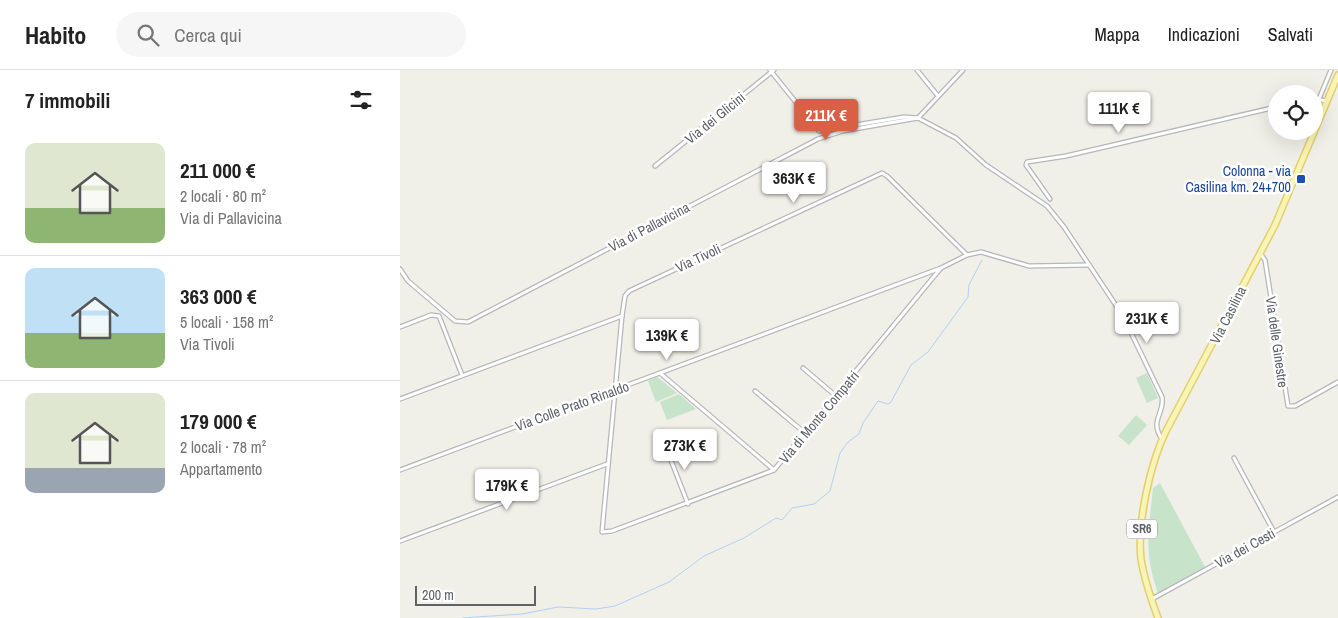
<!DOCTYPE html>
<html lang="it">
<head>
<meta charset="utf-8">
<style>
  body { margin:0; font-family:"Archivo Narrow",sans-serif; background:#f6f6f6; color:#222; height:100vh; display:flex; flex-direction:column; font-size:19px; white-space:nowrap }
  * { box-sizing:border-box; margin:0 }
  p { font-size:16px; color:#767676 }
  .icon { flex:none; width:28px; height:28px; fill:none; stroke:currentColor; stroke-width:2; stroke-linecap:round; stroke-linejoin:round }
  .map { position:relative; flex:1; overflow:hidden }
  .details { display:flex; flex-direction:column; background:#fff; width:400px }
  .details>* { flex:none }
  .controls { position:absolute; left:868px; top:15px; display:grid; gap:10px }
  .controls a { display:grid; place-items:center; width:55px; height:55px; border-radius:50%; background:#fff; box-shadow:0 5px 20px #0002; font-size:25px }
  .scale { position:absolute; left:15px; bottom:12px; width:121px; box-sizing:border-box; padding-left:5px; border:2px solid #5f6267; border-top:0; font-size:14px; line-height:18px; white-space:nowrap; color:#5f6267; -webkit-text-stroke:4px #fff; paint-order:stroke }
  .price { position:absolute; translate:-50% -42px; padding:0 11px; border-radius:5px; background:#fff; color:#222; font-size:16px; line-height:32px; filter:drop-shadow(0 1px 2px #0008) }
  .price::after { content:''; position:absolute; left:50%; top:30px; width:15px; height:11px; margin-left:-8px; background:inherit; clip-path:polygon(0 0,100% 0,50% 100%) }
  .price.active { background:#d95f45; color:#fff }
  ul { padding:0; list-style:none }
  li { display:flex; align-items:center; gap:15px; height:125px; padding:0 25px }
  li+li { border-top:1px solid #e0e0e0 }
  li span { display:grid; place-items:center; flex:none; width:140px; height:100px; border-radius:10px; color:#555 }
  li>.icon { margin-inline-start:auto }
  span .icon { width:60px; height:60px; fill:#fffc; stroke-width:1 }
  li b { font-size:21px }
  h2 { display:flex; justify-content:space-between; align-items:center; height:60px; padding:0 25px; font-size:21px }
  header { display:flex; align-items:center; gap:30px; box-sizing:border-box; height:70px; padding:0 25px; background:#fff; border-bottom:1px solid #e0e0e0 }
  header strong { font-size:24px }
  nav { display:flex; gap:28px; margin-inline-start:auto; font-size:18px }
  .search { width:350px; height:45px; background:#f6f6f6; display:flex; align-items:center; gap:12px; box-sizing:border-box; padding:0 18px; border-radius:28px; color:#767676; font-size:19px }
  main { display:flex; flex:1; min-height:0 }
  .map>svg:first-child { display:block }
</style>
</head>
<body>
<header>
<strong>Habito</strong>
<div class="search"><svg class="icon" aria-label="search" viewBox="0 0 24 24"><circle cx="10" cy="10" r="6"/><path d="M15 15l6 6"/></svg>Cerca qui</div>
<nav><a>Mappa</a><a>Indicazioni</a><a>Salvati</a></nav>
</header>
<main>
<section class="details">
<h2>7 immobili<svg class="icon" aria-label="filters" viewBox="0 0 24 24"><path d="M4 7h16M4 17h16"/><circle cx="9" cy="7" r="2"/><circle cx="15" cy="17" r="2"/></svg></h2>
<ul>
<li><span style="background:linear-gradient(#dfe7d0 65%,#8fb573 0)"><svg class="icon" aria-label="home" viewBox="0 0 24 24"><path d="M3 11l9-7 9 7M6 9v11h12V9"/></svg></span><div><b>211 000 €</b><p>2 locali · 80 m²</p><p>Via di Pallavicina</p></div></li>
<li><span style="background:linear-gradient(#bfe0f5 65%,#8fb573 0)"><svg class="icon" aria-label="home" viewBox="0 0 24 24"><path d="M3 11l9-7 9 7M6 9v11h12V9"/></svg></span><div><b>363 000 €</b><p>5 locali · 158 m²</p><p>Via Tivoli</p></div></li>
<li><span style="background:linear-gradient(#dfe7d0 75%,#9aa5b1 0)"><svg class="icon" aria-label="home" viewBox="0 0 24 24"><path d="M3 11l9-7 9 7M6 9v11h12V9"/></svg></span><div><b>179 000 €</b><p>2 locali · 78 m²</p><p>Appartamento</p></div></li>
</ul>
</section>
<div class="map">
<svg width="938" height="548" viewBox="0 0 938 548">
  <rect width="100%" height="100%" fill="#f0efe8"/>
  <g fill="#c7e4ca">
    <path d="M747,303l11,25 -11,5 -11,-25z"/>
    <path d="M257,307l20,16 -21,9 -8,-21z"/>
    <path d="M279,324l17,15 -29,11 -7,-18z"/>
    <path d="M736,345l11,10 -18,20 -11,-9z"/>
    <path d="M760,413l45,84 -47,26c-15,-41 -9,-63 -5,-105z"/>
  </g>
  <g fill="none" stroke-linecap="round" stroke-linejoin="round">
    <path stroke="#b1d1f7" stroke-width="1" d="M62,548l60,-4 36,-7 38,2 19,-3 54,-24 35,-26 40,-18 32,-20 6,2 10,-12 22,-4 16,-13 10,-38 8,-11 11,-8 4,-11 15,-22 10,3 3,-2 20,-37 17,-13 40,-55 1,-12 13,-25"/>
    <defs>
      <g id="street">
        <path d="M370,0l49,61 85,-14 14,1 38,20 30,27 61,41 17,21 59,89 39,81c3,17 -13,23 0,42"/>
        <path d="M517,0l21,26"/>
        <path d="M914,29l13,2"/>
        <path d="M919,29l12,-29"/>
        <path d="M518,48l45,-48"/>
        <path d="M255,96l119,-96"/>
        <path d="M650,129l-24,-34 1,-3 39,-6 210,-49"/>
        <path d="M860,183l5,7 23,146h7l43,-24"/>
        <path d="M541,198l-167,202 -162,61 -10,1 20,-216 3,-20 4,-5 253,-118 5,3 80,79"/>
        <path d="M0,199l8,12 47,40 13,1 350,-183 25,-8 75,-13"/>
        <path d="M0,257l31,-12 8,1 23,59"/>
        <path d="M403,298l33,28"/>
        <path d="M260,303l114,97"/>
        <path d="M355,321l50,42"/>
        <path d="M0,329l222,-83"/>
        <path d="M265,375l23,59"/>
        <path d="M834,388l40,74"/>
        <path d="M0,400l541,-202 26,-13 14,-3 48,14 60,-1"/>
        <path d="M0,471l207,-77"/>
        <path d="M752,529l186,-102"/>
      </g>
      <path id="primary" d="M758,548c-7,-19 -14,-39 -17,-59 -4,-36 9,-95 25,-128l109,-206 63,-150"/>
    </defs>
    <use href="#street" stroke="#b5b7bb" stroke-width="5.5"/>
    <use href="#primary" stroke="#e5cf6c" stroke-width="8"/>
    <use href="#street" stroke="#fff" stroke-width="3"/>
    <use href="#primary" stroke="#f8f4b5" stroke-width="5"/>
  </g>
  <rect fill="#1a4fb4" stroke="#fff" stroke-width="2" x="896" y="104" width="10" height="10" rx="2.5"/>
  <g text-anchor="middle" stroke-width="5" stroke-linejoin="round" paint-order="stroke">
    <rect fill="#fff" stroke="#8f9195" stroke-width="1" x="727" y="449.5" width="30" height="19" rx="4"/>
    <g font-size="12" font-weight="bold" fill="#5f6267">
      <text x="742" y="463">SR6</text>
    </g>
    <g font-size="14" fill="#5f6267" stroke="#fff">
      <text transform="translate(315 48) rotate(-39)" y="5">Via dei Glicini</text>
      <text transform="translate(249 157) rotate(-28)" y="5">Via di Pallavicina</text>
      <text transform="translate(298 188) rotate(-25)" y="5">Via Tivoli</text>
      <text transform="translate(828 245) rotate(-63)" y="5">Via Casilina</text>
      <text transform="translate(877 272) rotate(82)" y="5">Via delle Ginestre</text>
      <text transform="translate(172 336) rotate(-20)" y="5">Via Colle Prato Rinaldo</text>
      <text transform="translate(419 347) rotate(-50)" y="5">Via di Monte Compatri</text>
      <text transform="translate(845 478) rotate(-29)" y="5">Via dei Cesti</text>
    </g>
    <g font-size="14" fill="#164399" stroke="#fff" text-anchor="end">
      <text x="891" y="106">Colonna - via<tspan x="891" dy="16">Casilina km. 24+700</tspan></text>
    </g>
  </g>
</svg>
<div class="controls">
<a><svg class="icon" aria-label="locate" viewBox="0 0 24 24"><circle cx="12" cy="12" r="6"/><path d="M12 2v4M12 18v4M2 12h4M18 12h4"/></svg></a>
</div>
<div class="scale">200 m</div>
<b class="price" style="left:719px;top:64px">111K €</b>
<b class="price active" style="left:426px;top:71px">211K €</b>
<b class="price" style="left:394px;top:134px">363K €</b>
<b class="price" style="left:747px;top:274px">231K €</b>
<b class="price" style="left:267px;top:291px">139K €</b>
<b class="price" style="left:285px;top:401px">273K €</b>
<b class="price" style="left:107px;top:441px">179K €</b>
</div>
</main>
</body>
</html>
